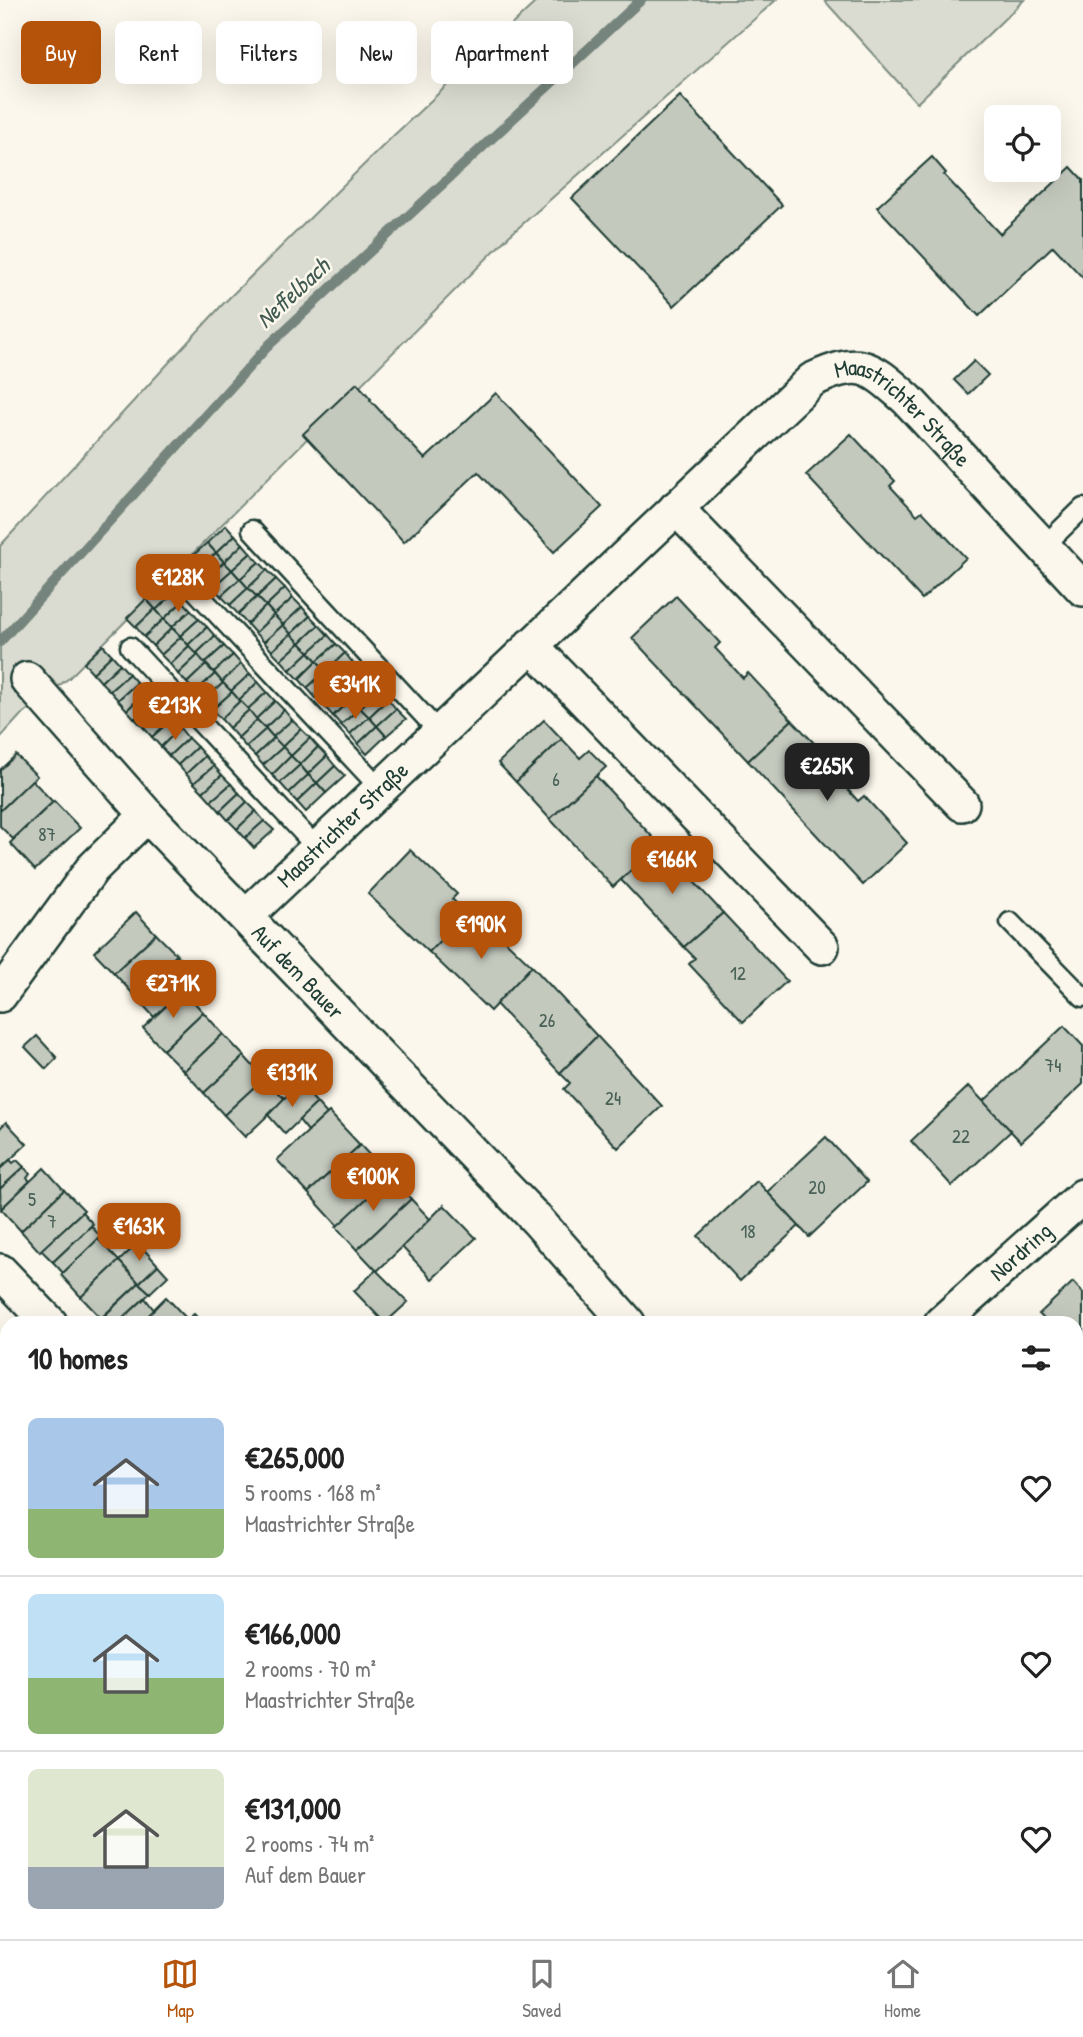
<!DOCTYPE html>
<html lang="en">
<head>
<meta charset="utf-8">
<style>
  body { margin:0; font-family:"Patrick Hand",sans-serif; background:#f2f2f2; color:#222; height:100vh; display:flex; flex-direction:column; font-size:26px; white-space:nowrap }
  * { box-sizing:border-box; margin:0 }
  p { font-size:23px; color:#767676 }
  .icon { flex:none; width:38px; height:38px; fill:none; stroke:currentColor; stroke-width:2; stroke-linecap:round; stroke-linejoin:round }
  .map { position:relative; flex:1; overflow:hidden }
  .details { position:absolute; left:0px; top:1316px; width:1083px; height:623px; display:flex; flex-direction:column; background:#fff; border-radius:21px 21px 0 0; box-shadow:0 7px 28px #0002 }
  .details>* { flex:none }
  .guide { position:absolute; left:21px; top:21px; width:700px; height:63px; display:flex; gap:14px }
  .controls { position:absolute; left:984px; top:105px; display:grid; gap:14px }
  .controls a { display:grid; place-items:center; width:77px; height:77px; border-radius:10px; background:#fff; box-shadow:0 7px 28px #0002; font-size:35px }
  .price { position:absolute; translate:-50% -60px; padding:0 16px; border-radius:14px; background:#b45309; color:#fff; font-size:23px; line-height:46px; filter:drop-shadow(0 2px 4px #0008) }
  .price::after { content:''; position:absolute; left:50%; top:42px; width:21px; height:16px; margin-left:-10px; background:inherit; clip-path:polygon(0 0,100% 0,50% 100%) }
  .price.current { background:#222; color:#fff }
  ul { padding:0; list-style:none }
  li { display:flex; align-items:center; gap:21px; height:175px; padding:0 28px }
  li+li { border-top:2px solid #e0e0e0 }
  li span { display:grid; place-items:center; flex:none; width:196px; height:140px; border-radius:10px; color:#555 }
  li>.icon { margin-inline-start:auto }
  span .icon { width:84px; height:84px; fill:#fffc; stroke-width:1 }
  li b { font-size:30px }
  h2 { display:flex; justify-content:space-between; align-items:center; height:84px; padding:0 28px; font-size:30px }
  .tag { padding:0 24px; border-radius:10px; background:#fff; box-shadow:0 7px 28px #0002; font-size:24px; line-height:63px }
  .tag.current { background:#b45309; color:#fff }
  .menu { display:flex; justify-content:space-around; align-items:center; height:98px; border-top:2px solid #e0e0e0; background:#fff; font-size:19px; color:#767676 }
  .menu a { display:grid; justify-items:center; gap:4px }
  .menu .current { color:#b45309 }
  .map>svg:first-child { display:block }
</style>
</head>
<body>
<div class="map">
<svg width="1083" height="1939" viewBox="0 0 1083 1939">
  <rect width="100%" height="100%" fill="#fbf7ec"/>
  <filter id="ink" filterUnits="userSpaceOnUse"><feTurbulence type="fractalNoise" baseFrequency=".0143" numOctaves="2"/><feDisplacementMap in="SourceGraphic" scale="14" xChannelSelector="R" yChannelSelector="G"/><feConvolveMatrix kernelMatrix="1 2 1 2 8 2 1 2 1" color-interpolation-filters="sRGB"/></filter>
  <g filter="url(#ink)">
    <g fill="#dbdcd1" stroke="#7d8c82" stroke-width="2">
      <path d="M538,0h238l-267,236 -440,442 -48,37 -21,23v-192l223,-242 168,-166z"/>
      <path d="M824,0h200l-107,103z"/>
    </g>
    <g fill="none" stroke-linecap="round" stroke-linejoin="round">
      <path stroke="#74847b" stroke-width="10" d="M0,642l269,-297 372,-345"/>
    </g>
    <g fill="#c4c9be" stroke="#1f3d34" stroke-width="2">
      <path d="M680,96l102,109 -108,101 -102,-108z"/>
      <path d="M932,157l14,16 -2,2 56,59 71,-67 12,13v98l-30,-32 -74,70 -102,-109z"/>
      <path d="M974,361l14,14 -20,19 -14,-14z"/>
      <path d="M357,383l14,16 -1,1 55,59 71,-66 106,114 -48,45 -76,-80 -74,70 -101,-108z"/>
      <path d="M851,434l44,47 -5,5 27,29 5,-4 44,47 -44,41 -116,-124z"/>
      <path d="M226,525l9,10 -19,18 -9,-10z"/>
      <path d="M235,535l8,9 -19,18 -8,-9z"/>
      <path d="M207,543l9,10 -19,17 -9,-10z"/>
      <path d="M243,544l8,9 -19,17 -8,-8z"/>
      <path d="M216,553l8,9 -19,17 -8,-9z"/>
      <path d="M251,553l8,9 -19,17 -8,-9z"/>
      <path d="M224,562l8,8 -19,17 -8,-8z"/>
      <path d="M259,562l8,8 -19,18 -8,-9z"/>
      <path d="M232,570l8,9 -19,17 -8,-9z"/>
      <path d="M267,570l9,9 -19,18 -9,-9z"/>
      <path d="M240,579l8,9 -18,17 -9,-9z"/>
      <path d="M276,579l9,9 -19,18 -9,-9z"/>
      <path d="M165,582l10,10 -19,18 -10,-11z"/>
      <path d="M248,588l9,9 -19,17 -8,-9z"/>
      <path d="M285,588l8,10 -19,17 -8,-9z"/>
      <path d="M175,592l8,9 -19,18 -8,-9z"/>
      <path d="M676,596l44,47 -5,5 28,30 5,-5 44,47 -44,41 -116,-123z"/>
      <path d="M257,597l9,9 -19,18 -9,-10z"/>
      <path d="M293,598l9,9 -19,18 -9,-10z"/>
      <path d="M146,599l9,10 -19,18 -9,-9z"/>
      <path d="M183,601l8,9 -19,17 -8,-8z"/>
      <path d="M266,606l8,9 -19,18 -8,-9z"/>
      <path d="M302,607l8,9 -19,18 -8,-9z"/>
      <path d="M155,609l9,10 -20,18 -8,-10z"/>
      <path d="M191,610l8,9 -19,17 -8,-9z"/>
      <path d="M274,615l9,10 -19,17 -9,-9z"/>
      <path d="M310,616l9,9 -19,18 -9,-9z"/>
      <path d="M164,619l8,9 -19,18 -9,-9z"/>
      <path d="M199,619l8,8 -19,18 -8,-9z"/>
      <path d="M283,625l8,9 -19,17 -8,-9z"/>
      <path d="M319,625l9,10 -19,17 -9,-9z"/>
      <path d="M207,627l8,9 -19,18 -8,-9z"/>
      <path d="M172,628l9,9 -20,18 -8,-9z"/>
      <path d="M291,634l9,9 -19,17 -9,-9z"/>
      <path d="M328,635l8,9 -19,17 -8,-9z"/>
      <path d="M215,636l9,10 -19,17 -9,-9z"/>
      <path d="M181,637l8,9 -19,18 -9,-9z"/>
      <path d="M300,643l9,9 -19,18 -9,-10z"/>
      <path d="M336,644l9,9 -19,18 -9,-10z"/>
      <path d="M103,645l9,10 -19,18 -9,-10z"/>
      <path d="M189,646l9,9 -20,19 -8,-10z"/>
      <path d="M224,646l9,9 -19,17 -9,-9z"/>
      <path d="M309,652l8,9 -18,18 -9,-9z"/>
      <path d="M345,653l8,10 -19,17 -8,-9z"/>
      <path d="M112,655l8,9 -19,18 -8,-9z"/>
      <path d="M198,655l8,10 -19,18 -9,-9z"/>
      <path d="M233,655l8,9 -19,18 -8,-10z"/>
      <path d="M317,661l9,10 -19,17 -8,-9z"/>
      <path d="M353,663l9,9 -19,17 -9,-9z"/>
      <path d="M120,664l9,10 -19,17 -9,-9z"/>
      <path d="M241,664l9,10 -19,17 -9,-9z"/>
      <path d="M206,665l9,9 -20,18 -8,-9z"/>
      <path d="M326,671l8,9 -18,18 -9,-10z"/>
      <path d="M362,672l8,9 -19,18 -8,-10z"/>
      <path d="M129,674l8,9 -19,17 -8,-9z"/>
      <path d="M215,674l8,9 -19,18 -9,-9z"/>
      <path d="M250,674l8,8 -19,18 -8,-9z"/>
      <path d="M334,680l9,9 -19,17 -8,-8z"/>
      <path d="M370,681l9,9 -19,18 -9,-9z"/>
      <path d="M258,682l9,10 -19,17 -9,-9z"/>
      <path d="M137,683l9,9 -19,18 -9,-10z"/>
      <path d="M223,683l9,9 -20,18 -8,-9z"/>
      <path d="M343,689l8,10 -18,17 -9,-10z"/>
      <path d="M379,690l9,9 -19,18 -9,-9z"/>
      <path d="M146,692l8,9 -19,18 -8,-9z"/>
      <path d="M232,692l8,9 -19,18 -9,-9z"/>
      <path d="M267,692l8,9 -19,18 -8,-10z"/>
      <path d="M351,699l9,9 -19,17 -8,-9z"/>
      <path d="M388,699l8,10 -19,17 -8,-9z"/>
      <path d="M154,701l9,9 -19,18 -9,-9z"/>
      <path d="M240,701l9,9 -20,18 -8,-9z"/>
      <path d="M275,701l9,9 -19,18 -9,-9z"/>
      <path d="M360,708l9,9 -19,17 -9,-9z"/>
      <path d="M396,709l10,10 -20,17 -9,-10z"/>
      <path d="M163,710l8,10 -19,17 -8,-9z"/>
      <path d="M249,710l8,10 -19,18 -9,-10z"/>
      <path d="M284,710l8,10 -19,17 -8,-9z"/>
      <path d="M369,717l8,9 -19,18 -8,-10z"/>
      <path d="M171,720l9,8 -19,19 -9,-10z"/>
      <path d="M257,720l9,9 -20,18 -8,-9z"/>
      <path d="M292,720l9,9 -19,18 -9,-10z"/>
      <path d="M544,720l18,19 -46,43 -18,-19z"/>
      <path d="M792,720l44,46 -5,5 27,30 6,-5 43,47 -44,42 -115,-124z"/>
      <path d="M377,726l9,10 -19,18 -9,-10z"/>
      <path d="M180,728l8,10 -19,18 -8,-9z"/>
      <path d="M266,729l8,9 -19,18 -9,-9z"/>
      <path d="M301,729l9,9 -19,18 -9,-9z"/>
      <path d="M188,738l9,9 -19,18 -9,-9z"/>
      <path d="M274,738l9,9 -20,18 -8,-9z"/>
      <path d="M310,738l8,9 -18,18 -9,-9z"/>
      <path d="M562,739l18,19 9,-8 17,17 -56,52 -34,-37z"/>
      <path d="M197,747l8,9 -19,18 -8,-9z"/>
      <path d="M283,747l8,9 -19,19 -9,-10z"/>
      <path d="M318,747l9,9 -19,18 -8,-9z"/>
      <path d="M16,755l21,21 -37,35v-41z"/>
      <path d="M205,756l9,10 -20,17 -8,-9z"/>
      <path d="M291,756l9,9 -20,18 -8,-8z"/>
      <path d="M327,756l8,10 -18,17 -9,-9z"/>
      <path d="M300,765l8,10 -19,18 -9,-10z"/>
      <path d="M214,766l8,9 -19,17 -9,-9z"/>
      <path d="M335,766l10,10 -19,17 -9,-10z"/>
      <path d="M222,775l9,9 -20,17 -8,-9z"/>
      <path d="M308,775l9,8 -20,19 -8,-9z"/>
      <path d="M596,776l63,68 -46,43 -63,-68z"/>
      <path d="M32,780l21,22 -40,37 -13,-13v-15z"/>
      <path d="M317,783l9,10 -20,19 -9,-10z"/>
      <path d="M231,784l8,9 -19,18 -9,-10z"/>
      <path d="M239,793l8,9 -19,18 -8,-9z"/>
      <path d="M54,801l26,27 -45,42 -25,-27z"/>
      <path d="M247,802l9,9 -19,18 -9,-9z"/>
      <path d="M256,811l8,10 -19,17 -8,-9z"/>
      <path d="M264,821l10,9 -20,18 -9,-10z"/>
      <path d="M659,844l64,69 -39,34 -63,-67z"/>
      <path d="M410,850l47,44 -5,5 15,14 -38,39 -61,-58z"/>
      <path d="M136,912l20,22 -42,39 -20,-21z"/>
      <path d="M467,913l14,14 5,-5 46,44 -42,45 -61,-59z"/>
      <path d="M723,913l64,68 -44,41 -54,-58 6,-6 -11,-11z"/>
      <path d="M156,934l21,21 -43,40 -20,-22z"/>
      <path d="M177,955l20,22 -43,40 -20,-22z"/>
      <path d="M532,966l65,70 -37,37 -64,-69z"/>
      <path d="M183,990l20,22 -40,38 -20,-22z"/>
      <path d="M203,1012l20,22 -39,37 -21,-21z"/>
      <path d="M1064,1026l19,20v38l-62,58 -38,-40z"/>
      <path d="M223,1034l21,22 -40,37 -20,-22z"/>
      <path d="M37,1036l20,22 -11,11 -21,-22z"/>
      <path d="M597,1036l65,70 -44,42 -54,-59 6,-6 -10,-10z"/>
      <path d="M244,1056l20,22 -40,37 -20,-22z"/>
      <path d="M264,1078l21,21 -40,38 -21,-22z"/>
      <path d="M299,1083l18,20 -32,31 -17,-19z"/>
      <path d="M969,1086l42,45 -59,55 -41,-45z"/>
      <path d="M317,1103l10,11 -19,17 -9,-11z"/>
      <path d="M329,1112l31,33 -52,48 -31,-33z"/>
      <path d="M6,1122l21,22 -27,25v-41z"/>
      <path d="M826,1137l41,45 -58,55 -42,-45z"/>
      <path d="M360,1145l30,32 -52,49 -30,-33z"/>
      <path d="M10,1160l3,3 4,-3 7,7 -24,22v-20z"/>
      <path d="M24,1167l6,7 -3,4 3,3 -29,28 -1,-20z"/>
      <path d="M44,1168l20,22 -43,41 -20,-22z"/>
      <path d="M390,1177l21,22 -54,51 -21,-23z"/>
      <path d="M757,1181l42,45 -59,55 -42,-45z"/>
      <path d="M64,1190l20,20 -44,42 -19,-21z"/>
      <path d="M411,1199l20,21 -54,51 -20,-21z"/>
      <path d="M444,1205l32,33 -44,41 -30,-32z"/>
      <path d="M82,1212l11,12 -40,38 -12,-12z"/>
      <path d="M91,1226l10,11 -38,36 -10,-11z"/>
      <path d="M98,1239l21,22 -38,36 -20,-22z"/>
      <path d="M138,1243l20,22 -19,18 -20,-22z"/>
      <path d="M119,1261l20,22 -38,35 -20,-21z"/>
      <path d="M158,1265l10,11 -18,17 -11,-10z"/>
      <path d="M376,1270l32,32 -23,21 -31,-32z"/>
      <path d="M1073,1282l10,11v74l-6,-6 4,-4 -5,-4v-30h-28l-9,-9z"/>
      <path d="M139,1283l11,10 -32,30h-9l-6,-6z"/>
      <path d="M166,1297l21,22 -5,4h-42z"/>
      <path d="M145,1298l9,12 -14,13h-22z"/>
      <path d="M194,1314l8,9h-18z"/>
      <path d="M0,1340l7,8v5l-7,6z"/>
      <path d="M7,1353v41l-7,7v-42z"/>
      <path d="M1076,1567l7,8v27l-7,7z"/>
      <path d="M1077,1608l6,6v13l-7,6z"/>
      <path d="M0,1623l7,7v23l-7,7z"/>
      <path d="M1083,1682v65l-7,-8v-51z"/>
      <path d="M0,1771l7,7 -7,7z"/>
      <path d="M7,1778v35l-7,6v-34z"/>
      <path d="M7,1813v34l-7,6v-34z"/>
      <path d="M7,1847v15l-7,-7z"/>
      <path d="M82,1932h21l-7,7h-19l-1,-1z"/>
      <path d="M103,1932h9l6,7h-22z"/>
      <path d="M125,1932h21l-7,7h-21z"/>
      <path d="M146,1932h7l7,7h-21z"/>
      <path d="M451,1932h54l2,5 -53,2z"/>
      <path d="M645,1932h40l3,7h-50l-1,-3z"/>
      <path d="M801,1932h37l4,7h-36z"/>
      <path d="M991,1932h52l-11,7h-52z"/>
    </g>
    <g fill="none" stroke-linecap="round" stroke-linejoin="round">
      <defs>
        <g id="lane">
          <path d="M252,530l187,202"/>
          <path d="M1044,546l39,-38"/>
          <path d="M190,585l190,203"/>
          <path d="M130,647l187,201"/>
          <path d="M1010,922l73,75"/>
        </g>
        <g id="street">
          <path d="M676,508l286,296"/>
          <path d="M531,645l291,302"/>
          <path id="s1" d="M27,679l120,136 390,405 91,103"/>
          <path id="s2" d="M246,916l566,-536c49,-23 57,-14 95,19l176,190"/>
          <path d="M0,995l92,-126 55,-54"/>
          <path d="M0,1271l50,52"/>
          <path id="s3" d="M941,1323l142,-127"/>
          <path d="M1076,1890l7,10"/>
          <path d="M236,1939l11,-7"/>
        </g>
      </defs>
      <use href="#lane" stroke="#1f3d34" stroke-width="23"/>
      <use href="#street" stroke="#1f3d34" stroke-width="38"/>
      <use href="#lane" stroke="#fbf7ec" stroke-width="18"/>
      <use href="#street" stroke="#fbf7ec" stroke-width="33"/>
    </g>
  </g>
  <g text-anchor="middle" stroke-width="5" stroke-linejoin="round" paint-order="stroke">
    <g font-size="19" fill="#486056">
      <text x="556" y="786">6</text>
      <text x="47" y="841">87</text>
      <text x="738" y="980">12</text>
      <text x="547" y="1027">26</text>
      <text x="1053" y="1072">74</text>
      <text x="613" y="1105">24</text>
      <text x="961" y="1143">22</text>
      <text x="817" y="1194">20</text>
      <text x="32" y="1206">5</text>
      <text x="52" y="1228">7</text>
      <text x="748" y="1238">18</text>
    </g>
    <g font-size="23" fill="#1f3d34" stroke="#fbf7ec">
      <text dy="8" stroke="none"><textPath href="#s2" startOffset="889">Maastrichter Straße</textPath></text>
      <text dy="8" stroke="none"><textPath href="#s2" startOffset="133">Maastrichter Straße</textPath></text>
      <text dy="8" stroke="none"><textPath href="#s1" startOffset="399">Auf dem Bauer</textPath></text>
      <text dy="8" stroke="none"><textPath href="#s3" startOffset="107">Nordring</textPath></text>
    </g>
    <g font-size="24" font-style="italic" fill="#425b52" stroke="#fbf7ec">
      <text transform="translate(293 293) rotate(-43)" y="8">Neffelbach</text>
    </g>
  </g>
</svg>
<div class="controls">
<a><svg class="icon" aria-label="locate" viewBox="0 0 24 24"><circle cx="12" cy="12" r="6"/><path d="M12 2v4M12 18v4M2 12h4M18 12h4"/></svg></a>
</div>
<b class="price" style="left:178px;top:614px">€128K</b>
<b class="price" style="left:355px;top:721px">€341K</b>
<b class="price" style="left:175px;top:742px">€213K</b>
<b class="price current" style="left:827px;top:803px">€265K</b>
<b class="price" style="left:672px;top:896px">€166K</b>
<b class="price" style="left:481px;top:961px">€190K</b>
<b class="price" style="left:173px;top:1020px">€271K</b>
<b class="price" style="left:292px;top:1109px">€131K</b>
<b class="price" style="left:373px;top:1213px">€100K</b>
<b class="price" style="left:139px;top:1263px">€163K</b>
<div class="guide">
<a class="tag current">Buy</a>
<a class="tag">Rent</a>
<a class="tag">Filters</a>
<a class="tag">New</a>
<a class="tag">Apartment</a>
</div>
<section class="details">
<h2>10 homes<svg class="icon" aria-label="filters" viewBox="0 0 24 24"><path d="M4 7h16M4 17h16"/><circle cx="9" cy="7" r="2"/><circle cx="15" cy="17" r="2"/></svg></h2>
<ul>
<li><span style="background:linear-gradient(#a9c7e8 65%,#8fb573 0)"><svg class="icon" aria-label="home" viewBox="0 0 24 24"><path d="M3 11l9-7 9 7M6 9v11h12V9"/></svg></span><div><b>€265,000</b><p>5 rooms · 168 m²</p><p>Maastrichter Straße</p></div><svg class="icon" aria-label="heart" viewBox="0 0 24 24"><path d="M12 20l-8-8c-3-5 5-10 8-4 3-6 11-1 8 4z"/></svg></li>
<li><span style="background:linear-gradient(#bfe0f5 60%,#8fb573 0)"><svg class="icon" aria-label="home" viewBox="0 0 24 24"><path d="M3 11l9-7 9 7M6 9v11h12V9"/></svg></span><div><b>€166,000</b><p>2 rooms · 70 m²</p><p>Maastrichter Straße</p></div><svg class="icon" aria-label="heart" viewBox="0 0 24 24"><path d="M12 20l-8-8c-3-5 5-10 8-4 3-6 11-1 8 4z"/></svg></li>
<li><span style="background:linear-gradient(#dfe7d0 70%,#9aa5b1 0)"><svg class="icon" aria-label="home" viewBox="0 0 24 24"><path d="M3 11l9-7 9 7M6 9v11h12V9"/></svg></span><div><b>€131,000</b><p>2 rooms · 74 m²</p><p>Auf dem Bauer</p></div><svg class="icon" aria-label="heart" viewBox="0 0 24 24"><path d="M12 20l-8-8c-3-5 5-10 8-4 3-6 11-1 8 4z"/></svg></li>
</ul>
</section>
</div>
<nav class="menu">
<a class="current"><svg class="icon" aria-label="map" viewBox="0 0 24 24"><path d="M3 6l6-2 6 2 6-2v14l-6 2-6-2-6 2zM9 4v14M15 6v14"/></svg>Map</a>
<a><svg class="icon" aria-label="saved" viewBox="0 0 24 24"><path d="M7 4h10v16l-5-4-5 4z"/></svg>Saved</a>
<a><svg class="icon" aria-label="home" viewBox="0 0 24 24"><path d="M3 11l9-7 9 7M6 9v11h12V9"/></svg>Home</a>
</nav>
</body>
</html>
